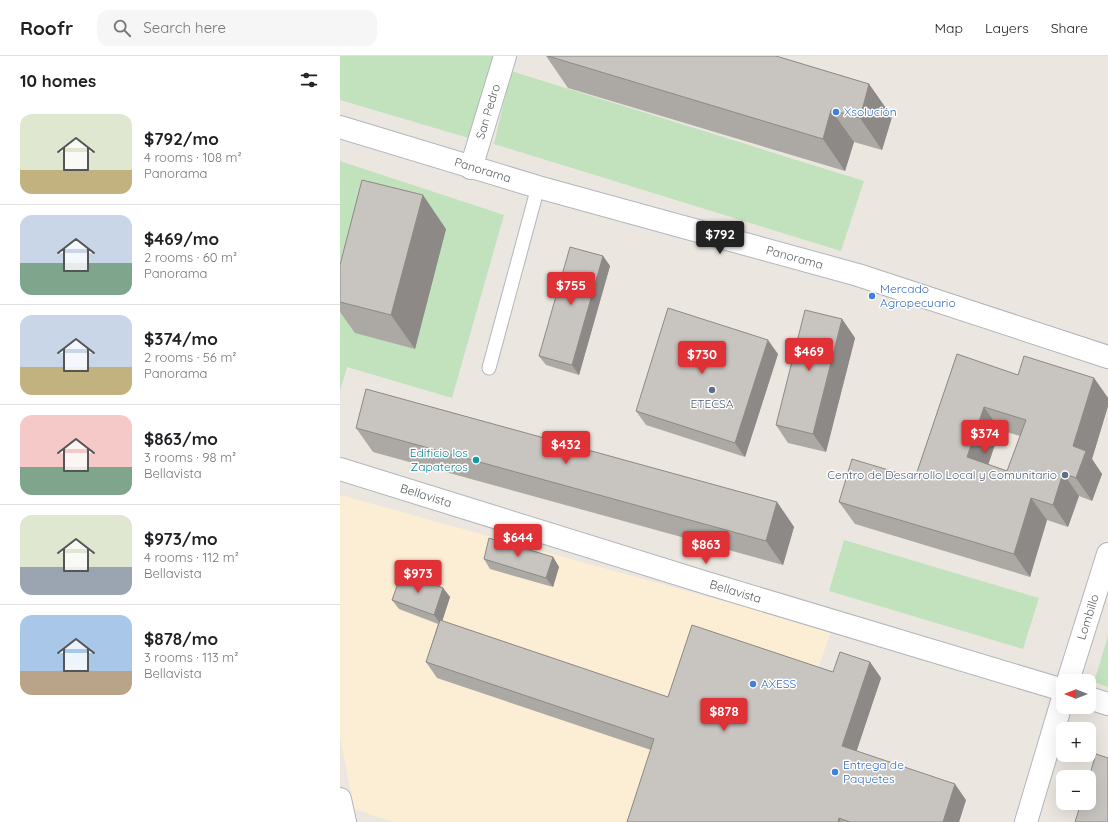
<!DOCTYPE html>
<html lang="en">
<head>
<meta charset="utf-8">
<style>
  body { margin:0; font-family:Quicksand,sans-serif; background:#f6f6f6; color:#202124; height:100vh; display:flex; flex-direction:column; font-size:15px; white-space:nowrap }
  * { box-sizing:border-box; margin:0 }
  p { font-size:13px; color:#757577 }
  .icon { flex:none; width:22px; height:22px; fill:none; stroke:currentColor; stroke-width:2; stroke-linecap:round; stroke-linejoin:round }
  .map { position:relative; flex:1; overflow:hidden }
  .panel { display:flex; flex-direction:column; background:#fff; width:340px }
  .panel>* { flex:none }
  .needle { width:26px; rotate:270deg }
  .fabs { position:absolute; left:716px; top:618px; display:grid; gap:8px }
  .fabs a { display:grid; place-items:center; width:40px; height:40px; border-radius:8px; background:#fff; box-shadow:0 4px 16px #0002; font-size:20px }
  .price { position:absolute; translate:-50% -34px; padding:0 9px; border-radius:4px; background:#df3136; color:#fff; font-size:13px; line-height:26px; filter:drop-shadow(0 1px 2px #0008) }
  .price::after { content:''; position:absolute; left:50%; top:24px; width:12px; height:9px; margin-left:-6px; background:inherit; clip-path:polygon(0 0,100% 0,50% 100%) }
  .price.on { background:#222; color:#fff }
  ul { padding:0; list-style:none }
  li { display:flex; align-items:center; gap:12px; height:100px; padding:0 20px }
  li+li { border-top:1px solid #e0e0e0 }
  li span { display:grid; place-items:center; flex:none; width:112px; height:80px; border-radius:12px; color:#555 }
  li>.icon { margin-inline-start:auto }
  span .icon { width:48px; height:48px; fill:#fffc; stroke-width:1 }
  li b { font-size:17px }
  h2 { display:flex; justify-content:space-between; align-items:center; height:48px; padding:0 20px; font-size:17px }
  header { display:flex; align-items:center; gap:24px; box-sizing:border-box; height:56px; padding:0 20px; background:#fff; border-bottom:1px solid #e0e0e0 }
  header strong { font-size:19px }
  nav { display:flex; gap:22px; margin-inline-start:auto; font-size:14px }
  .search { width:280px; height:36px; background:#f6f6f6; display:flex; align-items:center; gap:10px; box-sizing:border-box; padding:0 14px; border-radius:12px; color:#757577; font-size:15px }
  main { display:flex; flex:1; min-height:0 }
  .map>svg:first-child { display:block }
</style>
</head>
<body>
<header>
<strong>Roofr</strong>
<div class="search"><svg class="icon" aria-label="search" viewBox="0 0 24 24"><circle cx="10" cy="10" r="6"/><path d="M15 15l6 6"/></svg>Search here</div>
<nav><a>Map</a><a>Layers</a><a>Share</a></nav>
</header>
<main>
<section class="panel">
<h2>10 homes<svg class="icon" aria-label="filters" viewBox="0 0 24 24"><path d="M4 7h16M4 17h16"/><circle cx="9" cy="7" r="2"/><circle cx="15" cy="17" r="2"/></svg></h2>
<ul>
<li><span style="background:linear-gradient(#dfe7d0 70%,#c2b280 0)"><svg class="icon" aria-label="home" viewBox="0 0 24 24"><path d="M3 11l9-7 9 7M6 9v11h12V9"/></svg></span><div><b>$792/mo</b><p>4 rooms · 108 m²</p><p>Panorama</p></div></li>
<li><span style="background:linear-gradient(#c9d6e8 60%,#7fa58c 0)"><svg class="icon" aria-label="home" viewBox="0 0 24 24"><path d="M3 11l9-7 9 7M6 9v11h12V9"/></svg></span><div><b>$469/mo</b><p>2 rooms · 60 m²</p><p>Panorama</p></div></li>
<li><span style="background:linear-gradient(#c9d6e8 65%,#c2b280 0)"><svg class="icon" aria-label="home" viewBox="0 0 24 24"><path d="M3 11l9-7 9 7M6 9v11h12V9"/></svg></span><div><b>$374/mo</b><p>2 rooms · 56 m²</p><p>Panorama</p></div></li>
<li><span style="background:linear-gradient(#f6c9c9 65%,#7fa58c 0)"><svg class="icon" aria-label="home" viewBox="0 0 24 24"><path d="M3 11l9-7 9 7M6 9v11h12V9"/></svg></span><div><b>$863/mo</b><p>3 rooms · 98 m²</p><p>Bellavista</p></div></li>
<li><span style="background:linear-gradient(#dfe7d0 65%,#9aa5b1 0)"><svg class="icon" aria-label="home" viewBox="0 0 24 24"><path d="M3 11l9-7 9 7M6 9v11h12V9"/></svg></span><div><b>$973/mo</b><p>4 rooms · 112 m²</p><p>Bellavista</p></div></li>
<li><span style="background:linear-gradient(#a9c7e8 70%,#b9a48a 0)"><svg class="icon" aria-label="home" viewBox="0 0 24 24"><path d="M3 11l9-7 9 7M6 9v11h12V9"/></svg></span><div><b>$878/mo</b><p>3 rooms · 113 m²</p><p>Bellavista</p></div></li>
</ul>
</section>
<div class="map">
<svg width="768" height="766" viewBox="0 0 768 766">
  <rect width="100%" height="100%" fill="#ebe7e0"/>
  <path fill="#fbeed4" d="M0,439l491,136 -65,191h-372l-40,-13 -14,-73z"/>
  <g fill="#c1e2bd">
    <path d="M0,0h159l-27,83 -132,-39z"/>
    <path d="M171,15l353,110 -23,70 -347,-107z"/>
    <path d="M0,105l164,54 -52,183 -105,-31 -7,24z"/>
    <path d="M504,484l195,58 -16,51 -194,-58z"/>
    <path d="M768,580v51l-14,-5z"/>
  </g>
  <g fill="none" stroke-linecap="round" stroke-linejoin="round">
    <defs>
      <path id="lane" d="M149,312l49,-181"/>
      <g id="street">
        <path id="s1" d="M0,71l198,60 320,88 250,82"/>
        <path id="s2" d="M131,112l34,-112"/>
        <path id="s3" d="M0,413l370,115 353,106"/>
        <path id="s4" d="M728,625l40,-127"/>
        <path d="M749,642l19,6"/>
        <path d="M686,766l37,-124"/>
      </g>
      <path id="secondary" d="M0,743l5,23"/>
    </defs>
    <use href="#lane" stroke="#b2b6ba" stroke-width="15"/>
    <use href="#street" stroke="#b2b6ba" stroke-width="24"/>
    <use href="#secondary" stroke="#b1b6ba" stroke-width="24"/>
    <use href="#lane" stroke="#fff" stroke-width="13"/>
    <use href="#street" stroke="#fff" stroke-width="22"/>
    <use href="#secondary" stroke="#fff" stroke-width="22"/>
  </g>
  <g fill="#aca9a4" fill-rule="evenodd">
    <path d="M206,0h230l93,28 23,33 -10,33 -28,-8 -9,29 -277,-83z"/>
    <path d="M106,173l-31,120 -60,-16 -15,-21v-47z"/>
    <path d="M263,200l7,10 -31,109 -33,-10 -7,-9z"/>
    <path d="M502,263l13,19 -29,114 -38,-9 -12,-18z"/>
    <path d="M438,298l-33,103 -99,-32 -10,-14z"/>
    <path d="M617,298l61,21 76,3 14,20v8l-16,53 10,15 -10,27 -13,-5 -11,31 -21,-7 -17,57 -175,-53 -16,-22 76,-24zM660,374l20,6 -13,35 -19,-7z"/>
    <path d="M16,372l421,74 17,25 -11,38 -410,-113z"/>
    <path d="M213,501l6,10 -6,20 -63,-18 -6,-10z"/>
    <path d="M103,532l7,9 -8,24 226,76 165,-25 37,-10 11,16 -25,73 110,49 -7,22h-332l24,-72 -214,-72 -11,-16 12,-38 -39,-15 -7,-9z"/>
  </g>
  <g fill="#8c8986">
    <path d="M529,28l23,33 -10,33 -22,-32z"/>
    <path d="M491,54l23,32 -9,29 -22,-32z"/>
    <path d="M83,139l23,34 -31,120 -24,-34z"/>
    <path d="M263,200l7,10 -31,109 -7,-10z"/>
    <path d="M502,263l13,19 -29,114 -13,-18z"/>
    <path d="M428,284l10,14 -33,103 -10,-14z"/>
    <path d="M754,322l14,20v8l-16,53 10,15 -10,27 -16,-23 -3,-32z"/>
    <path d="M644,351l16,23 -17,50 -16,-23z"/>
    <path d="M723,417l16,23 -11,31 -15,-22z"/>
    <path d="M691,442l16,22 -17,57 -16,-23z"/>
    <path d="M437,446l17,25 -11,38 -17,-24z"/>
    <path d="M213,501l6,10 -6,20 -7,-9z"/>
    <path d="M103,532l7,9 -9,28 -7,-10z"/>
    <path d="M530,606l11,16 -28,84 -11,-16z"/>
    <path d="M615,728l11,16 -7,22h-16z"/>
    <path d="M499,762l2,4h-3z"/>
  </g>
  <g fill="#c8c4bf" stroke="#8c8986" fill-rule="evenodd">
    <path d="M208,0h228l93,28 -9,34 -29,-8 -8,29z"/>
    <path d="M22,124l61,15 -32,120 -51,-13v-37z"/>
    <path d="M230,191l33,9 -31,109 -33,-9z"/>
    <path d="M328,252l100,32 -33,103 -99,-32z"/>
    <path d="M465,254l37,9 -29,115 -37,-9z"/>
    <path d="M617,298l61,21 6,-19 70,22 -21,68 13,5 -10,27 -13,-5 -10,32 -22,-7 -17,56 -175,-52 13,-43 63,19zM644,351l42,13 -19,51 -40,-14z"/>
    <path d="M26,333l411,113 -11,39 -410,-113z"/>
    <path d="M149,482l64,19 -7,21 -62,-19z"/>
    <path d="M62,516l41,16 -9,27 -42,-15z"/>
    <path d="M100,564l228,77 24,-72 141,47 7,-20 30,10 -28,84 113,38 -12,38h-93l-11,-4 -1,4h-211l27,-83 -228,-77z"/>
    <path d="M756,698l12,4v64h-33l6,-19h8v-26z"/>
  </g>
  <g fill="#3f7fe0" stroke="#fff" stroke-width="1.5">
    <circle cx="496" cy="56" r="4"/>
    <circle cx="532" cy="240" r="4"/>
    <circle cx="413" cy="628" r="4"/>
    <circle cx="495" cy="716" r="4"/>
  </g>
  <g fill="#5c6f8a" stroke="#fff" stroke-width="1.5">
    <circle cx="372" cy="334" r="4"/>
    <circle cx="725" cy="419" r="4"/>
  </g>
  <circle fill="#0f9aa8" stroke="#fff" stroke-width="1.5" cx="136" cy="404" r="4"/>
  <g text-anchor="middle" stroke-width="3" stroke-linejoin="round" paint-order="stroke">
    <g font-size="12" fill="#585d60" stroke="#fff">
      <text dy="4" stroke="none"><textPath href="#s2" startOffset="59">San Pedro</textPath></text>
      <text dy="4" stroke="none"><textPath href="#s1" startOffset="149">Panorama</textPath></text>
      <text dy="4" stroke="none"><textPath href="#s1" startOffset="473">Panorama</textPath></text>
      <text dy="4" stroke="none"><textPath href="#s3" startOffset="90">Bellavista</textPath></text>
      <text dy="4" stroke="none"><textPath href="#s3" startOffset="414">Bellavista</textPath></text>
      <text dy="4" stroke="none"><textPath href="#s4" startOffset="67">Lombillo</textPath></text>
    </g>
    <g font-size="12" fill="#366cbe" stroke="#fff" text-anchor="start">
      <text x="504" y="60">Xsolución</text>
      <text x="540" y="237">Mercado<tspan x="540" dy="14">Agropecuario</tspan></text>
      <text x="421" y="632">AXESS</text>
      <text x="503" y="713">Entrega de<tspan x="503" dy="14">Paquetes</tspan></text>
    </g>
    <g font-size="12" fill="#4e5e75" stroke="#fff">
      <text x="372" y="352">ETECSA</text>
      <text x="717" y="423" text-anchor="end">Centro de Desarrollo Local y Comunitario</text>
    </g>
    <g font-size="12" fill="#0d838f" stroke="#fff" text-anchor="end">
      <text x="128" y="401">Edificio los<tspan x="128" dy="14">Zapateros</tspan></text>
    </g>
  </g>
</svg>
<div class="fabs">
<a><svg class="needle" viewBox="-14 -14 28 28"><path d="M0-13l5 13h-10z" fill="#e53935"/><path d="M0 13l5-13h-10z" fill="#757577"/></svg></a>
<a>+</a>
<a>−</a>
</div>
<b class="price on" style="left:380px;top:199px">$792</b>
<b class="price" style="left:231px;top:250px">$755</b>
<b class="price" style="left:469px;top:316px">$469</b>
<b class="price" style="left:362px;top:319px">$730</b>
<b class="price" style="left:645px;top:398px">$374</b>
<b class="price" style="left:226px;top:409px">$432</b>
<b class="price" style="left:178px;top:502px">$644</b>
<b class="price" style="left:366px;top:509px">$863</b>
<b class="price" style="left:78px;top:538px">$973</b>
<b class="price" style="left:384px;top:676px">$878</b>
</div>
</main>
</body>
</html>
